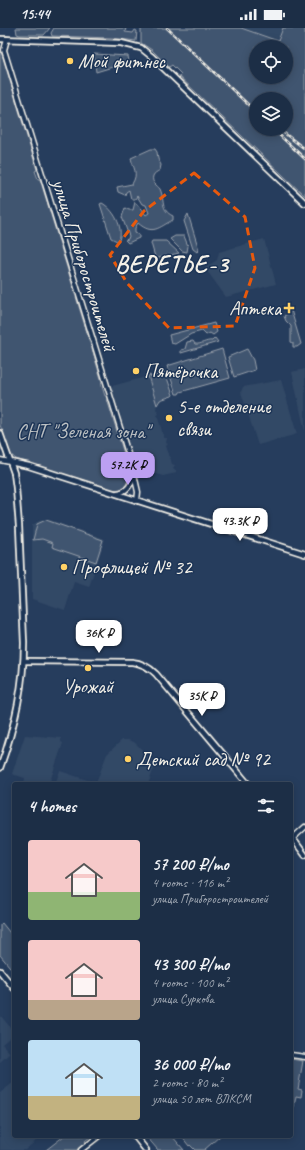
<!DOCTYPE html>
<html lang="en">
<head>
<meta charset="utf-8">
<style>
  body { margin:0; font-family:Caveat,sans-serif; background:#25364d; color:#f1f3f6; height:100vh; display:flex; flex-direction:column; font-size:15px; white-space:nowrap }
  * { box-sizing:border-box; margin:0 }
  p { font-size:13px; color:#a0a8b3 }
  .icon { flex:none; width:22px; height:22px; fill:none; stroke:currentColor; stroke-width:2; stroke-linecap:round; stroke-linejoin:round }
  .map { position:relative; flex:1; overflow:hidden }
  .sheet { position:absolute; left:12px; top:754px; width:281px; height:356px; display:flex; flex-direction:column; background:#1c2e46; border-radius:4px; box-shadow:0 2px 10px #0003,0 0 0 1px #3a4a5f }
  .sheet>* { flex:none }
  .tools { position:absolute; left:249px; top:12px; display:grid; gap:8px }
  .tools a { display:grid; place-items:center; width:44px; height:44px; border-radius:50%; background:#1c2e46; box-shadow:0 2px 10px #0003,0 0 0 1px #3a4a5f; font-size:20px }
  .price { position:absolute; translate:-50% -34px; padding:0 9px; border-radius:8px; background:#fff; color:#222; font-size:13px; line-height:26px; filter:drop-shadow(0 1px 2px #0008) }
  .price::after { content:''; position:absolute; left:50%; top:24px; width:12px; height:9px; margin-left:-6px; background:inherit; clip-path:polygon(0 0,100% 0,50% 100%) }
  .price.active { background:#bca0f2; color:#111 }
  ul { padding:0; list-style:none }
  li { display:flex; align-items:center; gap:12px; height:100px; padding:0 16px }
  li span { display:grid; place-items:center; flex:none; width:112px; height:80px; border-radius:4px; color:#555 }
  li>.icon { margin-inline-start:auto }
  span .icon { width:48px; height:48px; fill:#fffc; stroke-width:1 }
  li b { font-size:17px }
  h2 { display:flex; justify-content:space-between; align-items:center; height:48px; padding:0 16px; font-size:17px }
  .status { display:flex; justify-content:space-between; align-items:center; height:28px; padding:0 20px; background:#1c2e46; direction:ltr }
  .status svg { height:11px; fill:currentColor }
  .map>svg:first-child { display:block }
</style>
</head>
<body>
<div class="status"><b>15:44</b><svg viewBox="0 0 49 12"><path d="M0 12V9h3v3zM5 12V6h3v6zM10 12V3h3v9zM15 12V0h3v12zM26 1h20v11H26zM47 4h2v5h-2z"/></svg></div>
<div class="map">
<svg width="305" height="1122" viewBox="0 0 305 1122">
  <rect width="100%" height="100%" fill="#263d5d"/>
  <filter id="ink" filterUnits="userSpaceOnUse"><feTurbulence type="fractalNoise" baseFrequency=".025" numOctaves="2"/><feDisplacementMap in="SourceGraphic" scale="8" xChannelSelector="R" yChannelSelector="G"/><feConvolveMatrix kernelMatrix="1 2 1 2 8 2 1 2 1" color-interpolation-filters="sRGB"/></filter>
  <g filter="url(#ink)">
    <g fill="#334966">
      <path d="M241,0h42l-5,14z"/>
      <path d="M264,211l12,45 -50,13 -21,-29 12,-8 2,-8z"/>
      <path d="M305,341v63l-13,-60z"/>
      <path d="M143,349l2,1 3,-1 9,28 -1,4 3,5 -2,1 7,23h3l-1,5 2,1 -2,2 6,18 3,1 -2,3 1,2 2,1v2l-13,3 -21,-6 -6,2 -16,-53 1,-4 -1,-3 -2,-1 -7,-22 1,-3 30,-8z"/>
      <path d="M281,352l16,54 -39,11 -17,-53 2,-5z"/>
      <path d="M43,491h4l58,20 -16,48 -15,-5 -9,28 -33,-11v-74z"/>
      <path d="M25,707l36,3v4l2,1 -14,41h-25l1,-6 -13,-4z"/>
      <path d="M122,712h6l6,2 22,21 -8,21h-93l5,-13 36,12 11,-29z"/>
      <path d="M0,987l14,17v2l-12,10 8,9 -10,9z"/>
      <path d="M14,1054v54h28l-3,3 -2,-2 -1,1 1,2 -12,10h-25v-57z"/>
    </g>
    <g fill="#40546f" stroke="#9aa2ac" fill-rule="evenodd">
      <path d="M16,0h34l-6,7h-24l-3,-1z"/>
      <path d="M54,0h72l-1,4 8,1 2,-3 2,1 -1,10 -24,-3 -60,-2 -1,-3z"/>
      <path d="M141,0h100l37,13 5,-13h22v168l-126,-120 2,-2 -9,-9 -3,2 -17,-17 -11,-7zM256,19h30v30h-30zM256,71h30v30h-30z"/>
      <path d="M0,20l37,122 -2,1 3,8h2l62,203 -1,1 4,13h1l24,77 -4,12 -5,4 -7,1 -98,-31 -6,-5 -10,-29z"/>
      <path d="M94,26l34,2 1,6 -33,10z"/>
      <path d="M151,121h4l2,3 1,7 3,6 -1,5c-3,2 -6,3 -7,6 -2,7 4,9 7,13 5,11 0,21 13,27v4c-14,7 -20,16 -35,3l-3,5v5l4,2v3l-11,5 -3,-3 3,-1 1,-3 -7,-19 3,-9 4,2h4l2,-8 11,13 3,-2 -3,-8 -4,-1 -5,-8 -2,3h-4l-2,-9 -3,2 -1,3 -7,-3 -1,-5 15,-3c7,-11 1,-16 -1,-26z"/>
      <path d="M102,175c11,6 22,24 17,37l-2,1 -6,-3 -11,-34z"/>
      <path d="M188,186l11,36 -2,2 -4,-3 -9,-28z"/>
      <path d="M175,208h9l4,10 -1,6 -5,-1 -12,-12z"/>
      <path d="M152,213h14l13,12 -21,5 -3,-1 -4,-14z"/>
      <path d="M288,282h3l10,34 -4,3h-4v-4l-2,-1v-16l-5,-5 -2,-5 3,-2z"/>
      <path d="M214,295l3,9 -4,3 -3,-2 -4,2 -4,-4 -11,3 -16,10 -4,-1 -2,-8z"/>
      <path d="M215,310l3,4 -37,11v-3l4,-1 2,-7 6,-1 2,3c6,1 11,-4 17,-3z"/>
      <path d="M222,321l8,29 -50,14 -1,2h-3l-9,-28z"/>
      <path d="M247,321l6,11 2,10 -21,7 -6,-20z"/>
      <path d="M162,343l3,1 8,23 -1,1 -12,4 -3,5 -9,-29 2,-1 1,2 11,-3z"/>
      <path d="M46,492l57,20 -7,22 -44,-15 1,-4 -11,-4 -9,1 4,-16z"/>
      <path d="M2,895l12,15v34l-14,-17v-30z"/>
      <path d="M291,1031l12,2 -5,28 4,1 -1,7 -5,-1 -2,11 -3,3z"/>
      <path d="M64,1108h27l-6,5 2,3 -8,6h-33z"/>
      <path d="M146,1108h26l12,14h-26z"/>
      <path d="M183,1108h37l-16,14h-9l-5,-5 -1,1 -7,-9z"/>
    </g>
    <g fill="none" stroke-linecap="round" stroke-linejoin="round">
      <defs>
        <g id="tertiary">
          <path d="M7,11l-3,11 129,420 5,22 -1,9"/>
          <path d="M0,432l10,2"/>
          <path d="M117,465c10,-1 15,-9 16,-18"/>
          <path d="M293,810l12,-11"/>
          <path d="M291,1027l14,2"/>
          <path d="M81,1122l18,-14"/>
        </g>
        <g id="secondary">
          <path d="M0,11l121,4 20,5 10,8 154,147"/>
          <path d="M0,405l14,40 2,15 3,38 5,117c0,42 -10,86 -24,125"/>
          <path d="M10,434l19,4 276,88"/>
          <path d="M24,633l108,1c10,1 17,5 24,12l92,110"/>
          <path d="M291,808l14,19"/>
          <path d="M0,943l14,17"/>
          <path d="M135,1108l11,14"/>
        </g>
      </defs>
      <use href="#tertiary" stroke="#f4f1e8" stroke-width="7"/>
      <use href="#secondary" stroke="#f4f1e8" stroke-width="8"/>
      <use href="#tertiary" stroke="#1d3557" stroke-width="4"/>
      <use href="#secondary" stroke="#1d3557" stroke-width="4.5"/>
      <defs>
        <g id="rail">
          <path d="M167,0l89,84"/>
          <path d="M273,101l32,30"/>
          <path d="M284,105l21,16"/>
        </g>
      </defs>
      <use href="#rail" stroke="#f4f1e8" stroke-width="2.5"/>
      <use href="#rail" stroke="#1d3557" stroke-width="1" stroke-dasharray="3" stroke-linecap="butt"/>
    </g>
  </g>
  <path fill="none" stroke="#e8590c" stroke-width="3" stroke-dasharray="8 5" stroke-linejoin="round" d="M194,145l51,44 10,51 -20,58 -66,2 -42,-45 -17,-28 34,-44z"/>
  <g fill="#ffd166" stroke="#1d3557" stroke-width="1.5">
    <circle cx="70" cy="33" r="4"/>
    <path d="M287 274h4v4h4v4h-4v4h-4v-4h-4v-4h4z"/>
    <circle cx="136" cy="343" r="4"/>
    <circle cx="169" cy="390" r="4"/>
    <circle cx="64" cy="539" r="4"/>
    <circle cx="88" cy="640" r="4"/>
    <circle cx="128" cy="731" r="4"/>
  </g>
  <g text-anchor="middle" stroke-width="3" stroke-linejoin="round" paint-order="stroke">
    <g font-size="20" fill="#f4f1e8" stroke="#1d3557" text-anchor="start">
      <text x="78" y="40">Мой фитнес</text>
      <text x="281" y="287" text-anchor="end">Аптека</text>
      <text x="144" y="350">Пятёрочка</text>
      <text x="177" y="385">5-е отделение<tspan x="177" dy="23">связи</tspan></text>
      <text x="72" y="546">Профлицей № 32</text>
      <text x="88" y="665" text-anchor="middle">Урожай</text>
      <text x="136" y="738">Детский сад № 92</text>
    </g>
    <g font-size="20" fill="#f4f1e8" stroke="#1d3557">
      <text transform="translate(85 237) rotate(73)" y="7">улица Приборостроителей</text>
    </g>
    <g font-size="20" fill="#bec2c4" stroke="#1d3557">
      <text x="83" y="410">СНТ "Зеленая зона"</text>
    </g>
    <g font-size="24" font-weight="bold" letter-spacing="1" fill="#f4f1e8" stroke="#1d3557">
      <text x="172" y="244">ВЕРЕТЬЕ-3</text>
    </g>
  </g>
</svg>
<div class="tools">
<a><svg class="icon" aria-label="locate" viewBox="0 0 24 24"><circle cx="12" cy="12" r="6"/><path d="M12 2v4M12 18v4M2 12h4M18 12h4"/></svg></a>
<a><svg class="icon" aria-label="layers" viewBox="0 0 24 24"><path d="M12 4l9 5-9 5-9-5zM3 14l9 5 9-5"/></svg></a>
</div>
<b class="price active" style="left:128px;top:458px">57.2K ₽</b>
<b class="price" style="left:240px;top:514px">43.3K ₽</b>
<b class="price" style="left:99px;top:626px">36K ₽</b>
<b class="price" style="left:202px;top:689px">35K ₽</b>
<section class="sheet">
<h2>4 homes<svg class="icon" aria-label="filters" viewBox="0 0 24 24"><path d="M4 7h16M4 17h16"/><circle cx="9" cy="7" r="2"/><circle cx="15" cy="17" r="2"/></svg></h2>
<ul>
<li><span style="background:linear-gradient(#f6c9c9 65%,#8fb573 0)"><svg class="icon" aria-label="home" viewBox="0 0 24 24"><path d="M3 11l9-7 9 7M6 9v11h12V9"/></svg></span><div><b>57 200 ₽/mo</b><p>4 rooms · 116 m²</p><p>улица Приборостроителей</p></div></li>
<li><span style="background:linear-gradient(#f6c9c9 75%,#b9a48a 0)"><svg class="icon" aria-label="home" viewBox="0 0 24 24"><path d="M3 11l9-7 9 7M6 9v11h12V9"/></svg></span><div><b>43 300 ₽/mo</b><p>4 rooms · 100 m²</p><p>улица Суркова</p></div></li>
<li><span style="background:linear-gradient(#bfe0f5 70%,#c2b280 0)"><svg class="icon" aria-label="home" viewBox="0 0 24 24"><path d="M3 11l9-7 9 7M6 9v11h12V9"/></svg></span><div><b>36 000 ₽/mo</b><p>2 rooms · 80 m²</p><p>улица 50 лет ВЛКСМ</p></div></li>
</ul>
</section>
</div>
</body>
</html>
